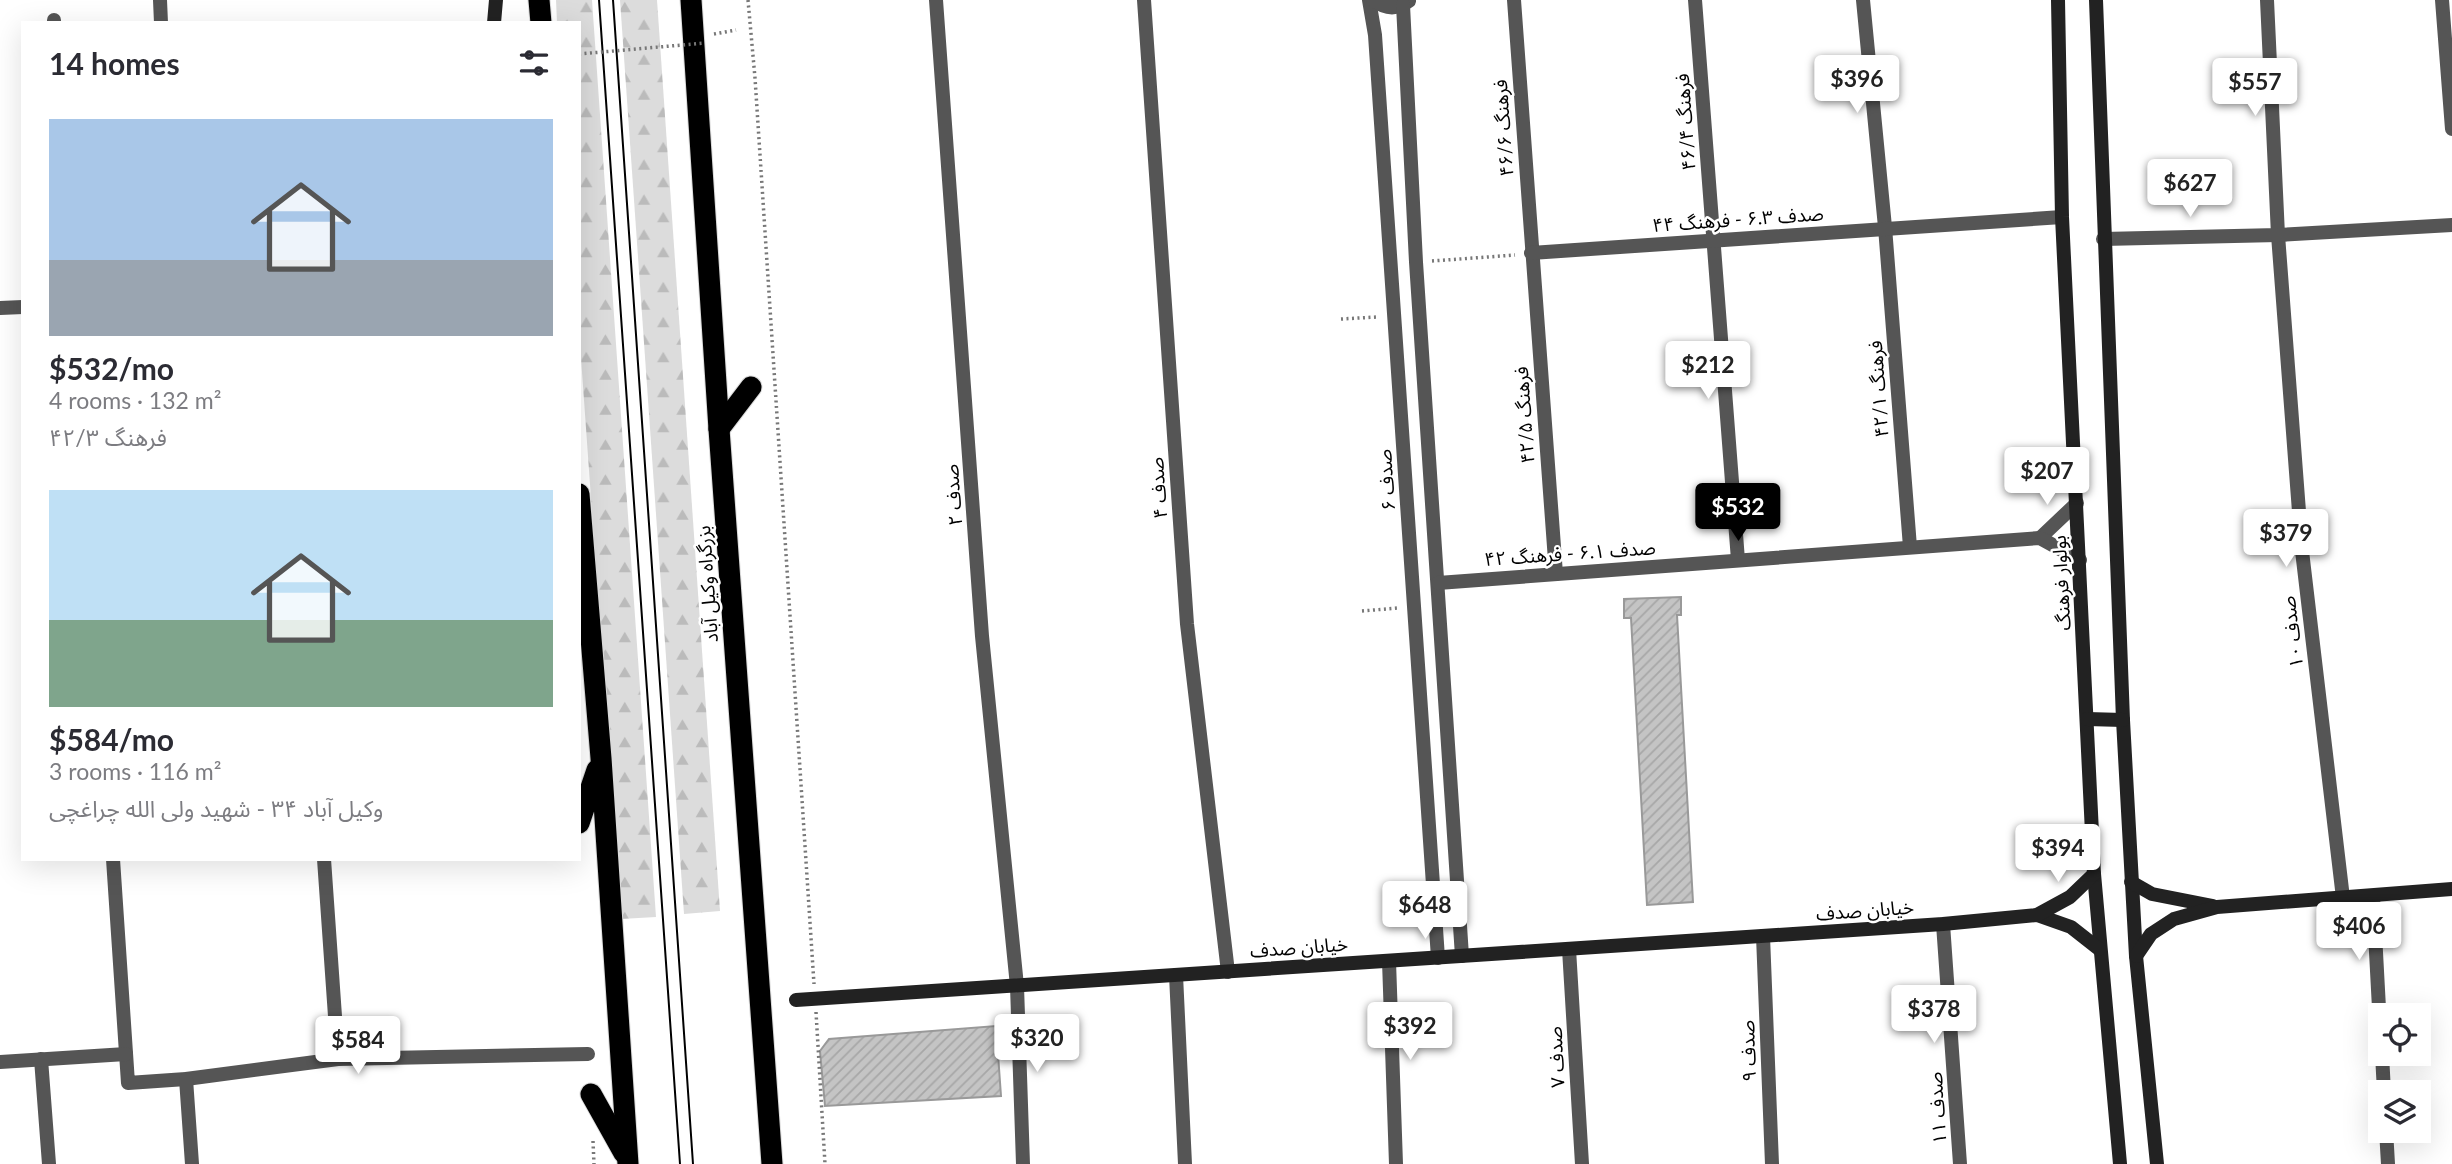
<!DOCTYPE html>
<html lang="en">
<head>
<meta charset="utf-8">
<style>
  body { margin:0; font-family:Lato,"Noto Sans Arabic",sans-serif; background:#f7f7f7; color:#2b2b33; height:100vh; display:flex; flex-direction:column; font-size:26px; white-space:nowrap }
  * { box-sizing:border-box; margin:0 }
  p { font-size:23px; color:#7c7c81 }
  .icon { flex:none; width:38px; height:38px; fill:none; stroke:currentColor; stroke-width:2; stroke-linecap:round; stroke-linejoin:round }
  .map { position:relative; flex:1; overflow:hidden }
  .drawer { position:absolute; left:21px; top:21px; width:560px; height:840px; display:flex; flex-direction:column; background:#fff; border-radius:0px; box-shadow:0 7px 28px #0002 }
  .drawer>* { flex:none }
  .tools { position:absolute; left:2368px; top:1003px; display:grid; gap:14px }
  .tools a { display:grid; place-items:center; width:63px; height:63px; border-radius:0px; background:#fff; box-shadow:0 7px 28px #0002; font-size:35px }
  .price { position:absolute; translate:-50% -60px; padding:0 16px; border-radius:7px; background:#fff; color:#222; font-size:23px; line-height:46px; filter:drop-shadow(0 2px 4px #0008) }
  .price::after { content:''; position:absolute; left:50%; top:42px; width:21px; height:16px; margin-left:-10px; background:inherit; clip-path:polygon(0 0,100% 0,50% 100%) }
  .price.selected { background:#000; color:#fff }
  ul { padding:0; list-style:none }
  li { display:grid; align-content:center; gap:14px; height:371px; padding:0 28px }
  li span { display:grid; place-items:center; height:217px; border-radius:0px; color:#555 }
  li>.icon { margin-inline-start:auto }
  span .icon { width:126px; height:126px; fill:#fffc; stroke-width:1 }
  li b { font-size:30px }
  h2 { display:flex; justify-content:space-between; align-items:center; height:84px; padding:0 28px; font-size:30px }
  .map>svg:first-child { display:block }
</style>
</head>
<body>
<div class="map">
<svg width="2452" height="1164" viewBox="0 0 2452 1164">
  <defs>
    <pattern id="forest-firs" width="22" height="20" patternUnits="userSpaceOnUse" patternTransform="scale(1.75)"><rect width="22" height="20" fill="#dcdcdc"/><path d="M5 1l3.5 6h-7zM16 11l3.5 6h-7z" fill="#bbb"/></pattern>
    <pattern id="building-hatch" width="6" height="6" patternUnits="userSpaceOnUse" patternTransform="scale(1.75)"><rect width="6" height="6" fill="#c4c4c4"/><path d="M-1 1l2-2M0 6l6-6M5 7l2-2" fill="none" stroke="#a7a7a7"/></pattern>
  </defs>
  <rect width="100%" height="100%" fill="#fff"/>
  <g fill="url(#forest-firs)">
    <path d="M556,0h36l64,917 -35,2 -42,-589v-307h-22z"/>
    <path d="M620,0h37l63,911 -36,3z"/>
  </g>
  <g fill="url(#building-hatch)" stroke="#999" stroke-width="2">
    <path d="M1681,597v18h-4l16,287 -46,3 -16,-287h-7v-19z"/>
    <path d="M996,1026l5,70 -176,10 -5,-55 9,-12z"/>
  </g>
  <g fill="none" stroke-linecap="round" stroke-linejoin="round">
    <defs>
      <g id="highway">
        <path d="M539,0l2,23"/>
        <path d="M691,0l28,429 53,735"/>
        <path d="M719,429l32,-42"/>
        <path d="M579,494l22,264 27,406"/>
        <path d="M579,823l18,-53"/>
        <path d="M591,1094l33,59"/>
      </g>
    </defs>
    <use href="#highway" stroke="#dbdbdb" stroke-width="23"/>
    <g stroke="#777" stroke-width="3.5" stroke-dasharray="2 3.5" stroke-linecap="butt">
      <path d="M748,0l7,78 59,906"/>
      <path d="M714,34l22,-4"/>
      <path d="M1432,261l83,-6"/>
      <path d="M1341,319l36,-2"/>
      <path d="M1362,611l36,-3"/>
      <path d="M816,1012l9,152"/>
      <path d="M593,1141l1,23"/>
    </g>
    <g stroke="#555" stroke-width="14">
      <path d="M160,0l1,23"/>
      <path d="M936,0l46,636 35,350 6,178"/>
      <path d="M1144,0l43,624 41,348"/>
      <path d="M1369,0l6,35 63,923"/>
      <path d="M1373,0c12,9 24,10 36,1"/>
      <path d="M1514,0l42,574"/>
      <path d="M1695,0l43,560"/>
      <path d="M1863,0l22,227 25,320"/>
      <path d="M2267,0l11,235 24,316 41,347"/>
      <path d="M2442,0l10,129"/>
      <path d="M1403,5l13,257 46,694"/>
      <path d="M54,20v3"/>
      <path d="M2103,239l175,-4 174,-10"/>
      <path d="M1531,253l531,-36"/>
      <path d="M0,308l23,-1"/>
      <path d="M2040,538l37,-35"/>
      <path d="M1438,583l602,-45 40,22"/>
      <path d="M113,859l15,224 58,-4 152,-20 250,-5"/>
      <path d="M324,859l14,200"/>
      <path d="M2373,896l7,131"/>
      <path d="M1943,924l17,240"/>
      <path d="M1763,936l9,228"/>
      <path d="M1569,949l13,215"/>
      <path d="M1389,961l7,203"/>
      <path d="M1176,975l9,189"/>
      <path d="M2382,1054l2,38"/>
      <path d="M41,1059l8,105"/>
      <path d="M0,1062l126,-8"/>
      <path d="M186,1079l6,85"/>
      <path d="M2386,1130l2,34"/>
    </g>
    <g stroke="#222" stroke-width="14">
      <path d="M2058,0l4,217 32,657 26,290"/>
      <path d="M2096,0l27,720 13,236 21,208"/>
      <path d="M494,23l2,-23"/>
      <path d="M2087,719l36,1"/>
      <path d="M2131,882l21,12 61,12"/>
      <path d="M2037,915l34,12 28,22"/>
      <path d="M2136,956l15,-22 23,-15 43,-12 235,-18"/>
      <path d="M796,1000l1147,-76 94,-9 33,-18 24,-23"/>
    </g>
    <use href="#highway" stroke="#000" stroke-width="21"/>
    <g stroke="#000" stroke-width="2">
      <path d="M599,0l81,1164"/>
      <path d="M613,0l80,1164"/>
    </g>
    <path stroke="#777" stroke-width="3.5" stroke-dasharray="2 3.5" stroke-linecap="butt" d="M579,54l126,-11"/>
  </g>
  <g text-anchor="middle" stroke-width="5" stroke-linejoin="round" paint-order="stroke">
    <g font-size="19" fill="#000" stroke="#fff">
      <text transform="translate(1685 122) rotate(-94)" y="7">فرهنگ ۴۶/۴</text>
      <text transform="translate(1503 128) rotate(-94)" y="7">فرهنگ ۴۶/۶</text>
      <text transform="translate(1738 219) rotate(-4)" y="7">صدف ۶.۳ - فرهنگ ۴۴</text>
      <text transform="translate(1878 389) rotate(-94)" y="7">فرهنگ ۴۲/۱</text>
      <text transform="translate(1524 415) rotate(-94)" y="7">فرهنگ ۴۲/۵</text>
      <text transform="translate(1386 480) rotate(-94)" y="7">صدف ۶</text>
      <text transform="translate(1158 488) rotate(-94)" y="7">صدف ۴</text>
      <text transform="translate(953 495) rotate(-94)" y="7">صدف ۲</text>
      <text transform="translate(1570 553) rotate(-4)" y="7">صدف ۶.۱ - فرهنگ ۴۲</text>
      <text transform="translate(2061 583) rotate(-93)" y="7">بولوار فرهنگ</text>
      <text transform="translate(707 584) rotate(-94)" y="7">بزرگراه وکیل آباد</text>
      <text transform="translate(2292 632) rotate(-97)" y="7">صدف ۱۰</text>
      <text transform="translate(1865 910) rotate(-4)" y="7">خیابان صدف</text>
      <text transform="translate(1299 947) rotate(-4)" y="7">خیابان صدف</text>
      <text transform="translate(1748 1051) rotate(-92)" y="7">صدف ۹</text>
      <text transform="translate(1556 1057) rotate(-93)" y="7">صدف ۷</text>
      <text transform="translate(1937 1108) rotate(-94)" y="7">صدف ۱۱</text>
    </g>
  </g>
</svg>
<div class="tools">
<a><svg class="icon" aria-label="locate" viewBox="0 0 24 24"><circle cx="12" cy="12" r="6"/><path d="M12 2v4M12 18v4M2 12h4M18 12h4"/></svg></a>
<a><svg class="icon" aria-label="layers" viewBox="0 0 24 24"><path d="M12 4l9 5-9 5-9-5zM3 14l9 5 9-5"/></svg></a>
</div>
<b class="price" style="left:1857px;top:115px">$396</b>
<b class="price" style="left:2255px;top:118px">$557</b>
<b class="price" style="left:2190px;top:219px">$627</b>
<b class="price" style="left:1708px;top:401px">$212</b>
<b class="price" style="left:2047px;top:507px">$207</b>
<b class="price selected" style="left:1738px;top:543px">$532</b>
<b class="price" style="left:2286px;top:569px">$379</b>
<b class="price" style="left:2058px;top:884px">$394</b>
<b class="price" style="left:1425px;top:941px">$648</b>
<b class="price" style="left:2359px;top:962px">$406</b>
<b class="price" style="left:1934px;top:1045px">$378</b>
<b class="price" style="left:1410px;top:1062px">$392</b>
<b class="price" style="left:1037px;top:1074px">$320</b>
<b class="price" style="left:358px;top:1076px">$584</b>
<section class="drawer">
<h2>14 homes<svg class="icon" aria-label="filters" viewBox="0 0 24 24"><path d="M4 7h16M4 17h16"/><circle cx="9" cy="7" r="2"/><circle cx="15" cy="17" r="2"/></svg></h2>
<ul>
<li><span style="background:linear-gradient(#a9c7e8 65%,#9aa5b1 0)"><svg class="icon" aria-label="home" viewBox="0 0 24 24"><path d="M3 11l9-7 9 7M6 9v11h12V9"/></svg></span><div><b>$532/mo</b><p>4 rooms · 132 m²</p><p>فرهنگ ۴۲/۳</p></div></li>
<li><span style="background:linear-gradient(#bfe0f5 60%,#7fa58c 0)"><svg class="icon" aria-label="home" viewBox="0 0 24 24"><path d="M3 11l9-7 9 7M6 9v11h12V9"/></svg></span><div><b>$584/mo</b><p>3 rooms · 116 m²</p><p>وکیل آباد ۳۴ - شهید ولی الله چراغچی</p></div></li>
</ul>
</section>
</div>
</body>
</html>
